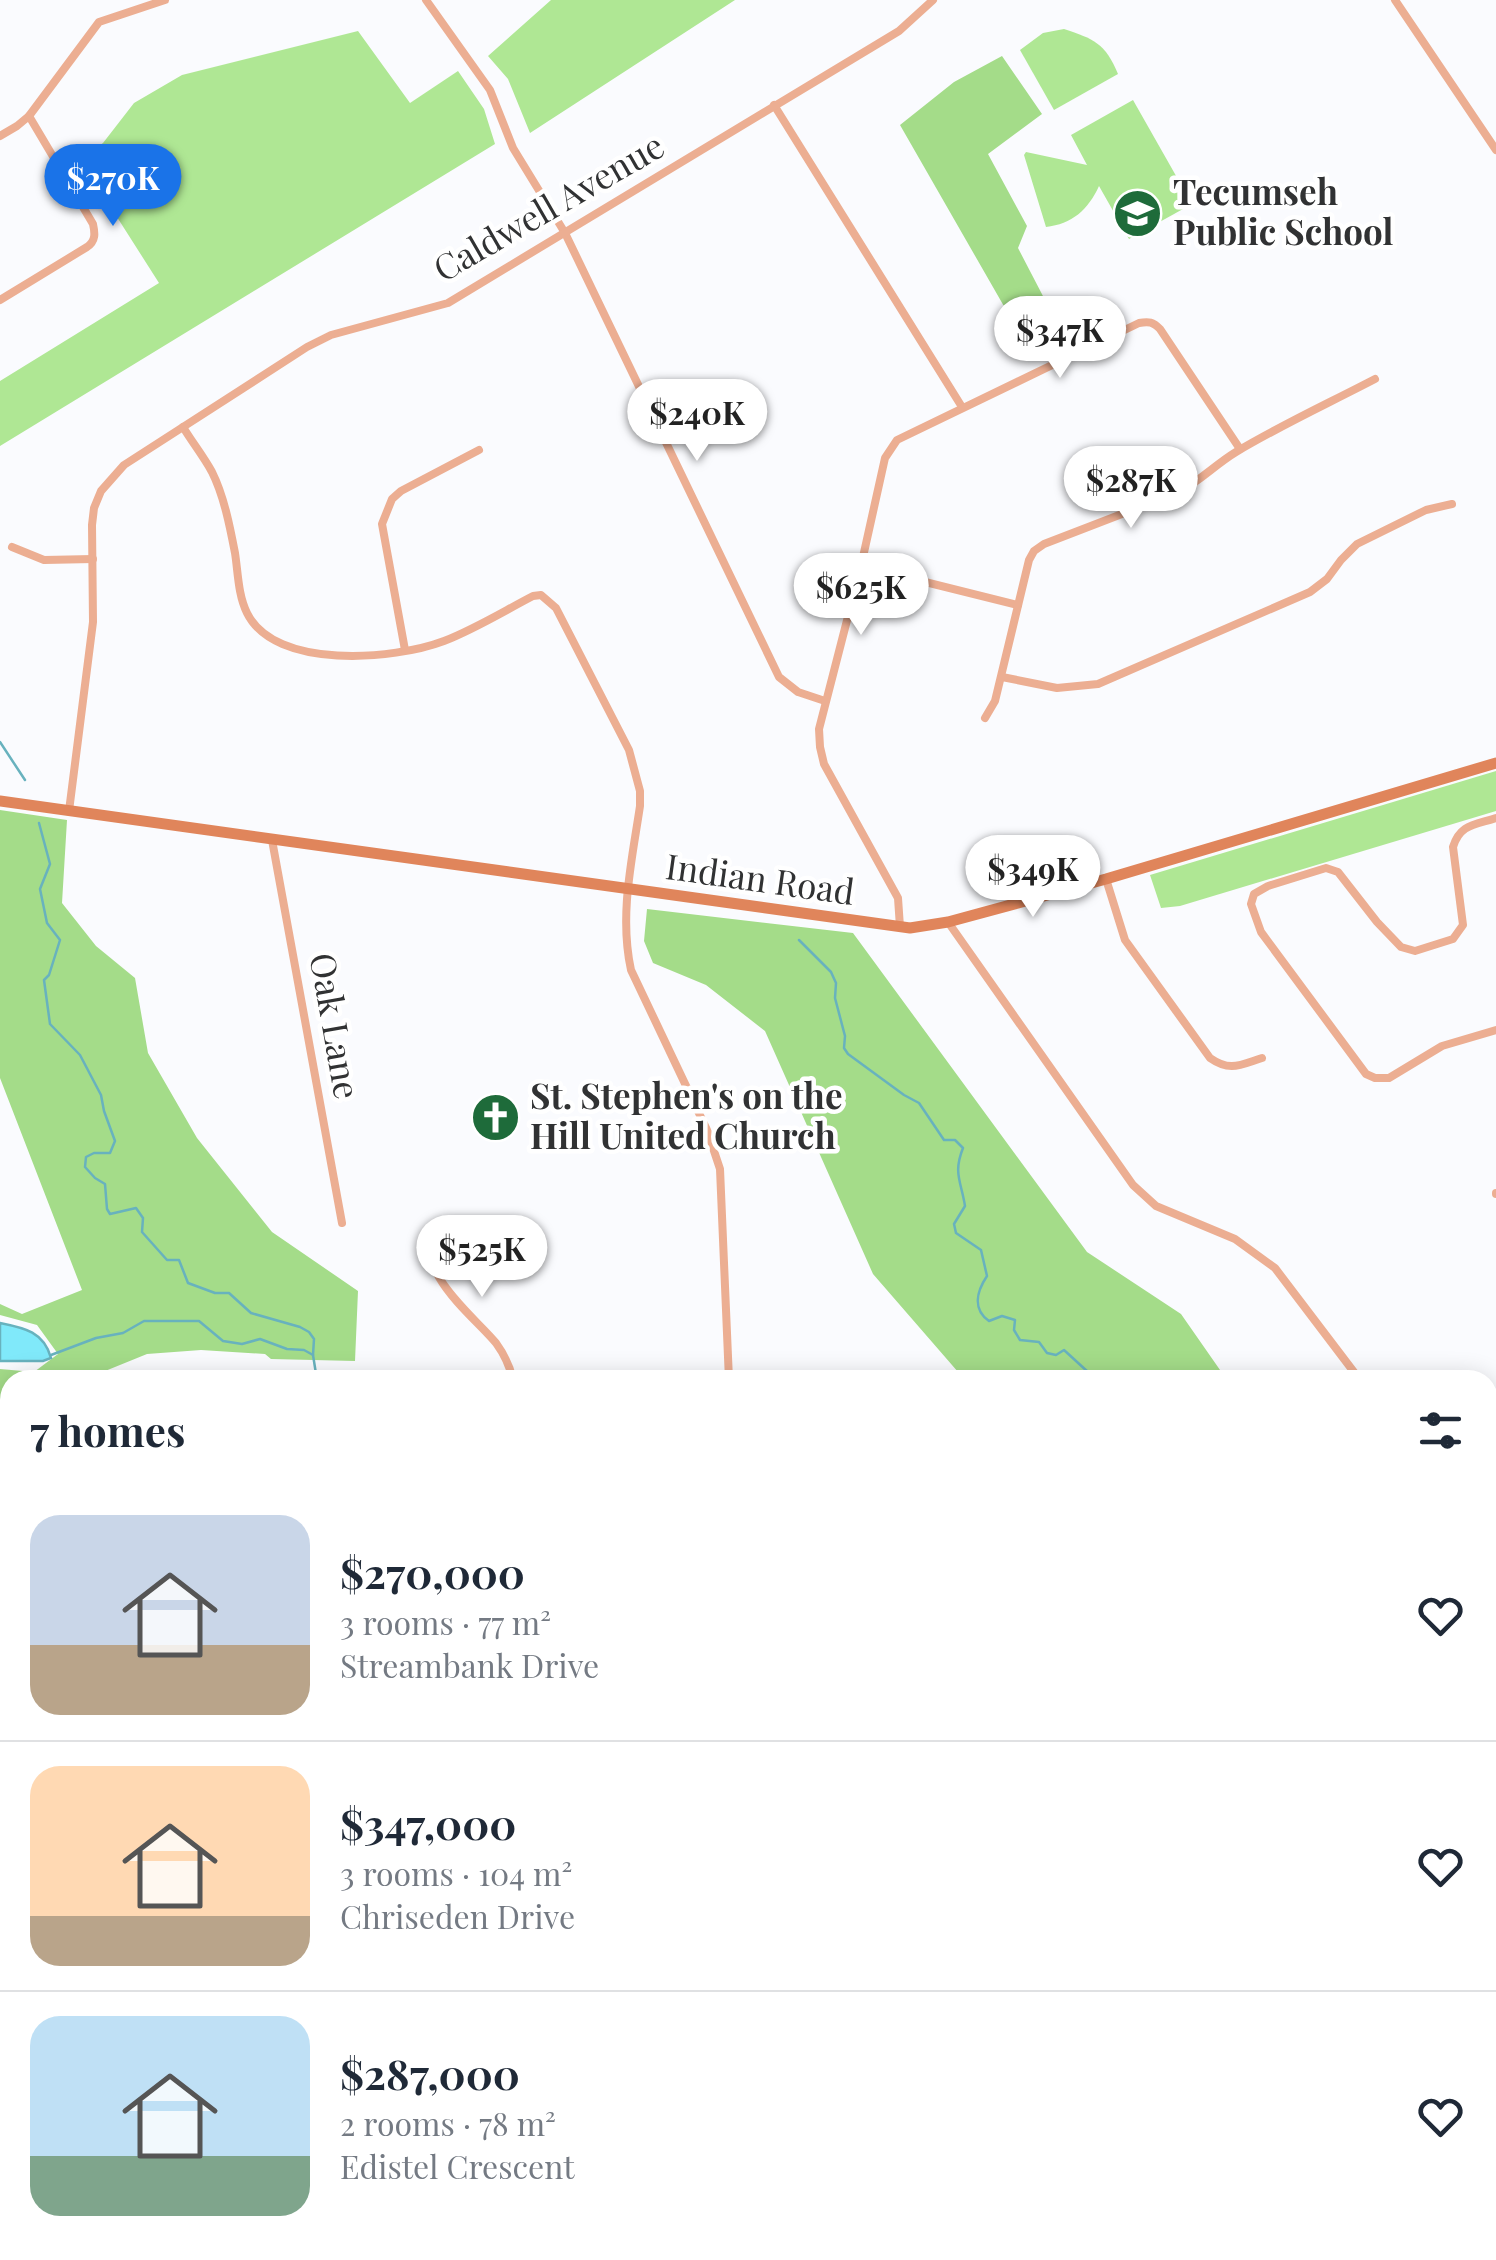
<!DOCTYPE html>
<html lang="en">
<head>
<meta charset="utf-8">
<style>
  body { margin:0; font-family:"Playfair Display",serif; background:#f6f6f7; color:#1f2937; height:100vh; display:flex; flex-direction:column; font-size:38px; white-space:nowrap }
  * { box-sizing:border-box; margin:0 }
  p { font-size:32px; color:#747a83 }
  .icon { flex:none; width:55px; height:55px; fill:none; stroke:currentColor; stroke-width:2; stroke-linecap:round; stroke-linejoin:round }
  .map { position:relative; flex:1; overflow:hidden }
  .details { position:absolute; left:0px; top:1370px; width:1498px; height:890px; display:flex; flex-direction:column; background:#fff; border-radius:30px 30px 0 0; box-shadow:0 5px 25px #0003 }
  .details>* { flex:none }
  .price { position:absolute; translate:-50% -85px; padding:0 22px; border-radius:35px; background:#fff; color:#222; font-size:32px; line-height:65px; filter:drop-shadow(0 2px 5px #0008) }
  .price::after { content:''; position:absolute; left:50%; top:60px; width:30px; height:22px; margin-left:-15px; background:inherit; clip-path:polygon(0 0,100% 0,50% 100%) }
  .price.current { background:#1a73e8; color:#fff }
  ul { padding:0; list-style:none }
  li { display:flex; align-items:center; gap:30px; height:250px; padding:0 30px }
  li+li { border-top:2px solid #e0e1e3 }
  li span { display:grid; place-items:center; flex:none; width:280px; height:200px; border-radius:30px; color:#555 }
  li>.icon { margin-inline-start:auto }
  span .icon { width:120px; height:120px; fill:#fffc; stroke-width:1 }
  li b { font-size:42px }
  h2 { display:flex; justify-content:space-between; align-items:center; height:120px; padding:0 30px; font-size:42px }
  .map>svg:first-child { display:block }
</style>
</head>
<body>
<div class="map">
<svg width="1496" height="2260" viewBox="0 0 1496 2260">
  <rect width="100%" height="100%" fill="#fafbfe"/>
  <g fill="#afe794">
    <path d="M551,0h184l-205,133 -22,-54 -20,-23z"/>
    <path d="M1064,29c30,10 41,14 54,45l-64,36 -34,-60 23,-17z"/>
    <path d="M358,31l52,72 48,-32 26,38 11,35 -495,302v-65l159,-98 -79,-124 23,-16 31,-40 48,-28z"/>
    <path d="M1133,100l59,104 -63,35 -30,-53c-11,24 -27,38 -53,41l-22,-72 2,-3 61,13 -16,-30z"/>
    <path d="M1496,771v40l-316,95 -19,2 -11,-33z"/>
  </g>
  <g fill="#a4dc89">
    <path d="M1002,56l40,58 -54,40 39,72 -9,22 26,50 -35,17 -109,-190 54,-43z"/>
    <path d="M0,810l67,10 -5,83 34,43 39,32 13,75 49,85 75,94 86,59 -3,70 -84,-2 -6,-5 -64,-4 -54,4 -64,26h-73v26l-10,3v-40l34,3 24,-18 -21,-29 -37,-10v-11l22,10 60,-24 -82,-212z"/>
    <path d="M647,909l206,24 234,319 94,62 46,66h-262l-92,-106 -108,-243 -59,-46 -53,-22 -9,-22z"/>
    <path d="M10,1768v128l-10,1v-121z"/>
  </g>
  <path fill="#80e9fa" stroke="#68b2be" stroke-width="2.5" d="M0,1323c25,5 44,9 51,35l-8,3h-43z"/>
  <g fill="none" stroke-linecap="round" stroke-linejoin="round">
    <g stroke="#68b2be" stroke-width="2.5">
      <path d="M0,742l25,38"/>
      <path d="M39,823l11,41 -10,25 7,34 13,17 -11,35 -5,5 6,44 30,31 21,40 3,16 11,30 -5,12h-16l-8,4 -1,10 10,11 10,6 2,25 3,5 26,-6 7,10 -1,14 25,28h12l9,23 27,10h14l22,20 49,14 9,5 5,7 -1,16"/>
      <path d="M799,940l32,32 5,11 -1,15 10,38 -1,12 4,6 56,41 15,8 25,37h11l8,8c-10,25 -2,33 2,58l-11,18 2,9 25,17 6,26c-10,15 -15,33 2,45l13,-5 13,4 -1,10 6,10 19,2 8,11 9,2 8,-5 24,22v8"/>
      <path d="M51,1355l45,-17 27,-5 21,-12h55l24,20 19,3 18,-5 27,10 17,1 9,5 4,25"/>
      <path d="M0,1856l10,-1"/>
      <path d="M1274,2250l6,10"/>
    </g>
    <g stroke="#ecae92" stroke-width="8">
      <path d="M426,0l64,90 23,58 52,85 214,444 19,15 27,9"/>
      <path d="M1395,0l101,150"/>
      <path d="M774,105l188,302"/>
      <path d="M0,136l17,-10 12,-10 70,-94 66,-22"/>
      <path d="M0,300l87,-53c9,-6 8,-14 6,-23l-64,-108"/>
      <path d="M183,427c9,15 21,30 29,45 12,24 18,55 23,81 3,19 3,42 12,60 28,57 147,47 197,28 31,-12 60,-30 89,-45l8,-1 15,13 73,142 11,41v15c-8,54 -21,109 -9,164l76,160 13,39 9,211"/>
      <path d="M12,547l32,13 49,-1"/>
      <path d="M861,566l157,39"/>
      <path d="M405,650l-23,-126 10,-25 9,-8 78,-41"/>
      <path d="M1002,677l55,11 41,-4 212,-92 17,-13 14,-19 16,-16 69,-34 26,-6"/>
      <path d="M985,718l10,-17 34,-141 5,-9 10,-7 135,-52c21,-11 37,-28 57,-40 45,-27 93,-49 139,-73"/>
      <path d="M69,811l24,-189 -1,-97 2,-17 7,-17 23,-26 183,-118 24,-12 117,-32 451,-272 34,-31"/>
      <path d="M1496,818c-21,7 -36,6 -43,29l10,78 -10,14 -38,12 -14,-4 -24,-25 -39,-50 -12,-4 -58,18 -14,8 -3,10 10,28 105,142 9,4h14l53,-32 54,-16"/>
      <path d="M272,840l70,383"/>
      <path d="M1106,879l19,61 85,118c20,14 30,7 52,0"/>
      <path d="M948,922l185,263 23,21 79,33 40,29 85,112"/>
      <path d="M900,927l-2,-29 -74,-134 -4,-17 -1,-18 42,-163 24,-108 12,-18 242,-117c10,-2 14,-1 21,6l80,120"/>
      <path d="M1496,1193v1"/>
      <path d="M479,1228l-38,4c-34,34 34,85 55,111 8,11 14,24 17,37"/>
      <path d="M0,1498l10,-2"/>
      <path d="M1488,1544l8,7"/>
      <path d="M1488,1876l8,14"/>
      <path d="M1488,1954l8,-9"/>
      <path d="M0,1968l10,1"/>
      <path d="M1488,2068l8,14"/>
      <path d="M1488,2167l8,-9"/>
      <path d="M1092,2250l2,10"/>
      <path d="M1176,2250l3,10"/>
      <path d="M1366,2250l5,10"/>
      <path d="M1392,2250l4,10 39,-10"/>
      <path d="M192,2260l99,-6 131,6"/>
      <path d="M1009,2260l33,-10"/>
    </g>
    <path stroke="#e0855b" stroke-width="11" d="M0,801l910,127 38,-6 158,-43 390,-116"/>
    <g stroke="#9fa0a2" stroke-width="2.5" stroke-dasharray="18 18" stroke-linecap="butt">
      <path d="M1488,1730l8,-3"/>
      <path d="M0,2168l10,-3"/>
    </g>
  </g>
  <defs>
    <symbol id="school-disc" viewBox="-11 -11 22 22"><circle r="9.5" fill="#1e6b3a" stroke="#fff"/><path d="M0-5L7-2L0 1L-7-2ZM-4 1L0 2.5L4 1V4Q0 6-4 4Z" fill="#fff"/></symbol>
    <symbol id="church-disc" viewBox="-11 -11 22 22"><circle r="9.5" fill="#1e6b3a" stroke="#fff"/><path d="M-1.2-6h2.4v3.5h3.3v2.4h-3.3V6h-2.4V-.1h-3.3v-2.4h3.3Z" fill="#fff"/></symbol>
  </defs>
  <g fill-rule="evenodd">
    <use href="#school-disc" x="1110" y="186" width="55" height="55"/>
    <use href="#church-disc" x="468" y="1090" width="55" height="55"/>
  </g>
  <g text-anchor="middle" stroke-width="9" stroke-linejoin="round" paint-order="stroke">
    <g font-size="35" font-weight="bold" fill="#313233" stroke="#fff" text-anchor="start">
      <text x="1173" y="205">Tecumseh<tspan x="1173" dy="40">Public School</tspan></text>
      <text x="530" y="1109">St. Stephen's on the<tspan x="530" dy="40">Hill United Church</tspan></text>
    </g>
    <g font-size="35" fill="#313233" stroke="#fff">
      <text transform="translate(549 208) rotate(-30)" y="12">Caldwell Avenue</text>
      <text transform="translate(760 880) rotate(8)" y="12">Indian Road</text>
      <text transform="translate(334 1026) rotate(80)" y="12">Oak Lane</text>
    </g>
  </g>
</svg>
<b class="price current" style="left:113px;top:229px">$270K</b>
<b class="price" style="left:1060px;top:381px">$347K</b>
<b class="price" style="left:697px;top:464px">$240K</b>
<b class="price" style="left:1131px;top:531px">$287K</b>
<b class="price" style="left:861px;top:638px">$625K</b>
<b class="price" style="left:1033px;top:920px">$349K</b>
<b class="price" style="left:482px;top:1300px">$525K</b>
<section class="details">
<h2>7 homes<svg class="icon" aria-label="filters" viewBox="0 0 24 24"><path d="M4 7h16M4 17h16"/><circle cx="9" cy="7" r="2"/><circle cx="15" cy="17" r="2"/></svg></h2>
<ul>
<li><span style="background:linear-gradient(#c9d6e8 65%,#b9a48a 0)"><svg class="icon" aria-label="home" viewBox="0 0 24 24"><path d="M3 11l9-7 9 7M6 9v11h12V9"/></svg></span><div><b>$270,000</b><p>3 rooms · 77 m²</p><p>Streambank Drive</p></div><svg class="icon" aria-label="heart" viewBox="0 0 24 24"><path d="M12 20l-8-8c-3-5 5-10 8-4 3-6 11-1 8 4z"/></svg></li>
<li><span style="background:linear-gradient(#ffd9b3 75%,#b9a48a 0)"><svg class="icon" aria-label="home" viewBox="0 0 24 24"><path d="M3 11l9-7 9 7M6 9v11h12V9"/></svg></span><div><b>$347,000</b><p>3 rooms · 104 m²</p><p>Chriseden Drive</p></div><svg class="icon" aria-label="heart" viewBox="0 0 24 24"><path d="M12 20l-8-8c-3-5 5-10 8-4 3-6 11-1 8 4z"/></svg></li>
<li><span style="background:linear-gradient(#bfe0f5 70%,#7fa58c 0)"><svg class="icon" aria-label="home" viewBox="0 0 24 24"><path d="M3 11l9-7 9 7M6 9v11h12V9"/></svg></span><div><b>$287,000</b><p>2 rooms · 78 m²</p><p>Edistel Crescent</p></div><svg class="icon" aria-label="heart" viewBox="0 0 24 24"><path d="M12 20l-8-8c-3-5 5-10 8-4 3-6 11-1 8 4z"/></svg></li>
</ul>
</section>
</div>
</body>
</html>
